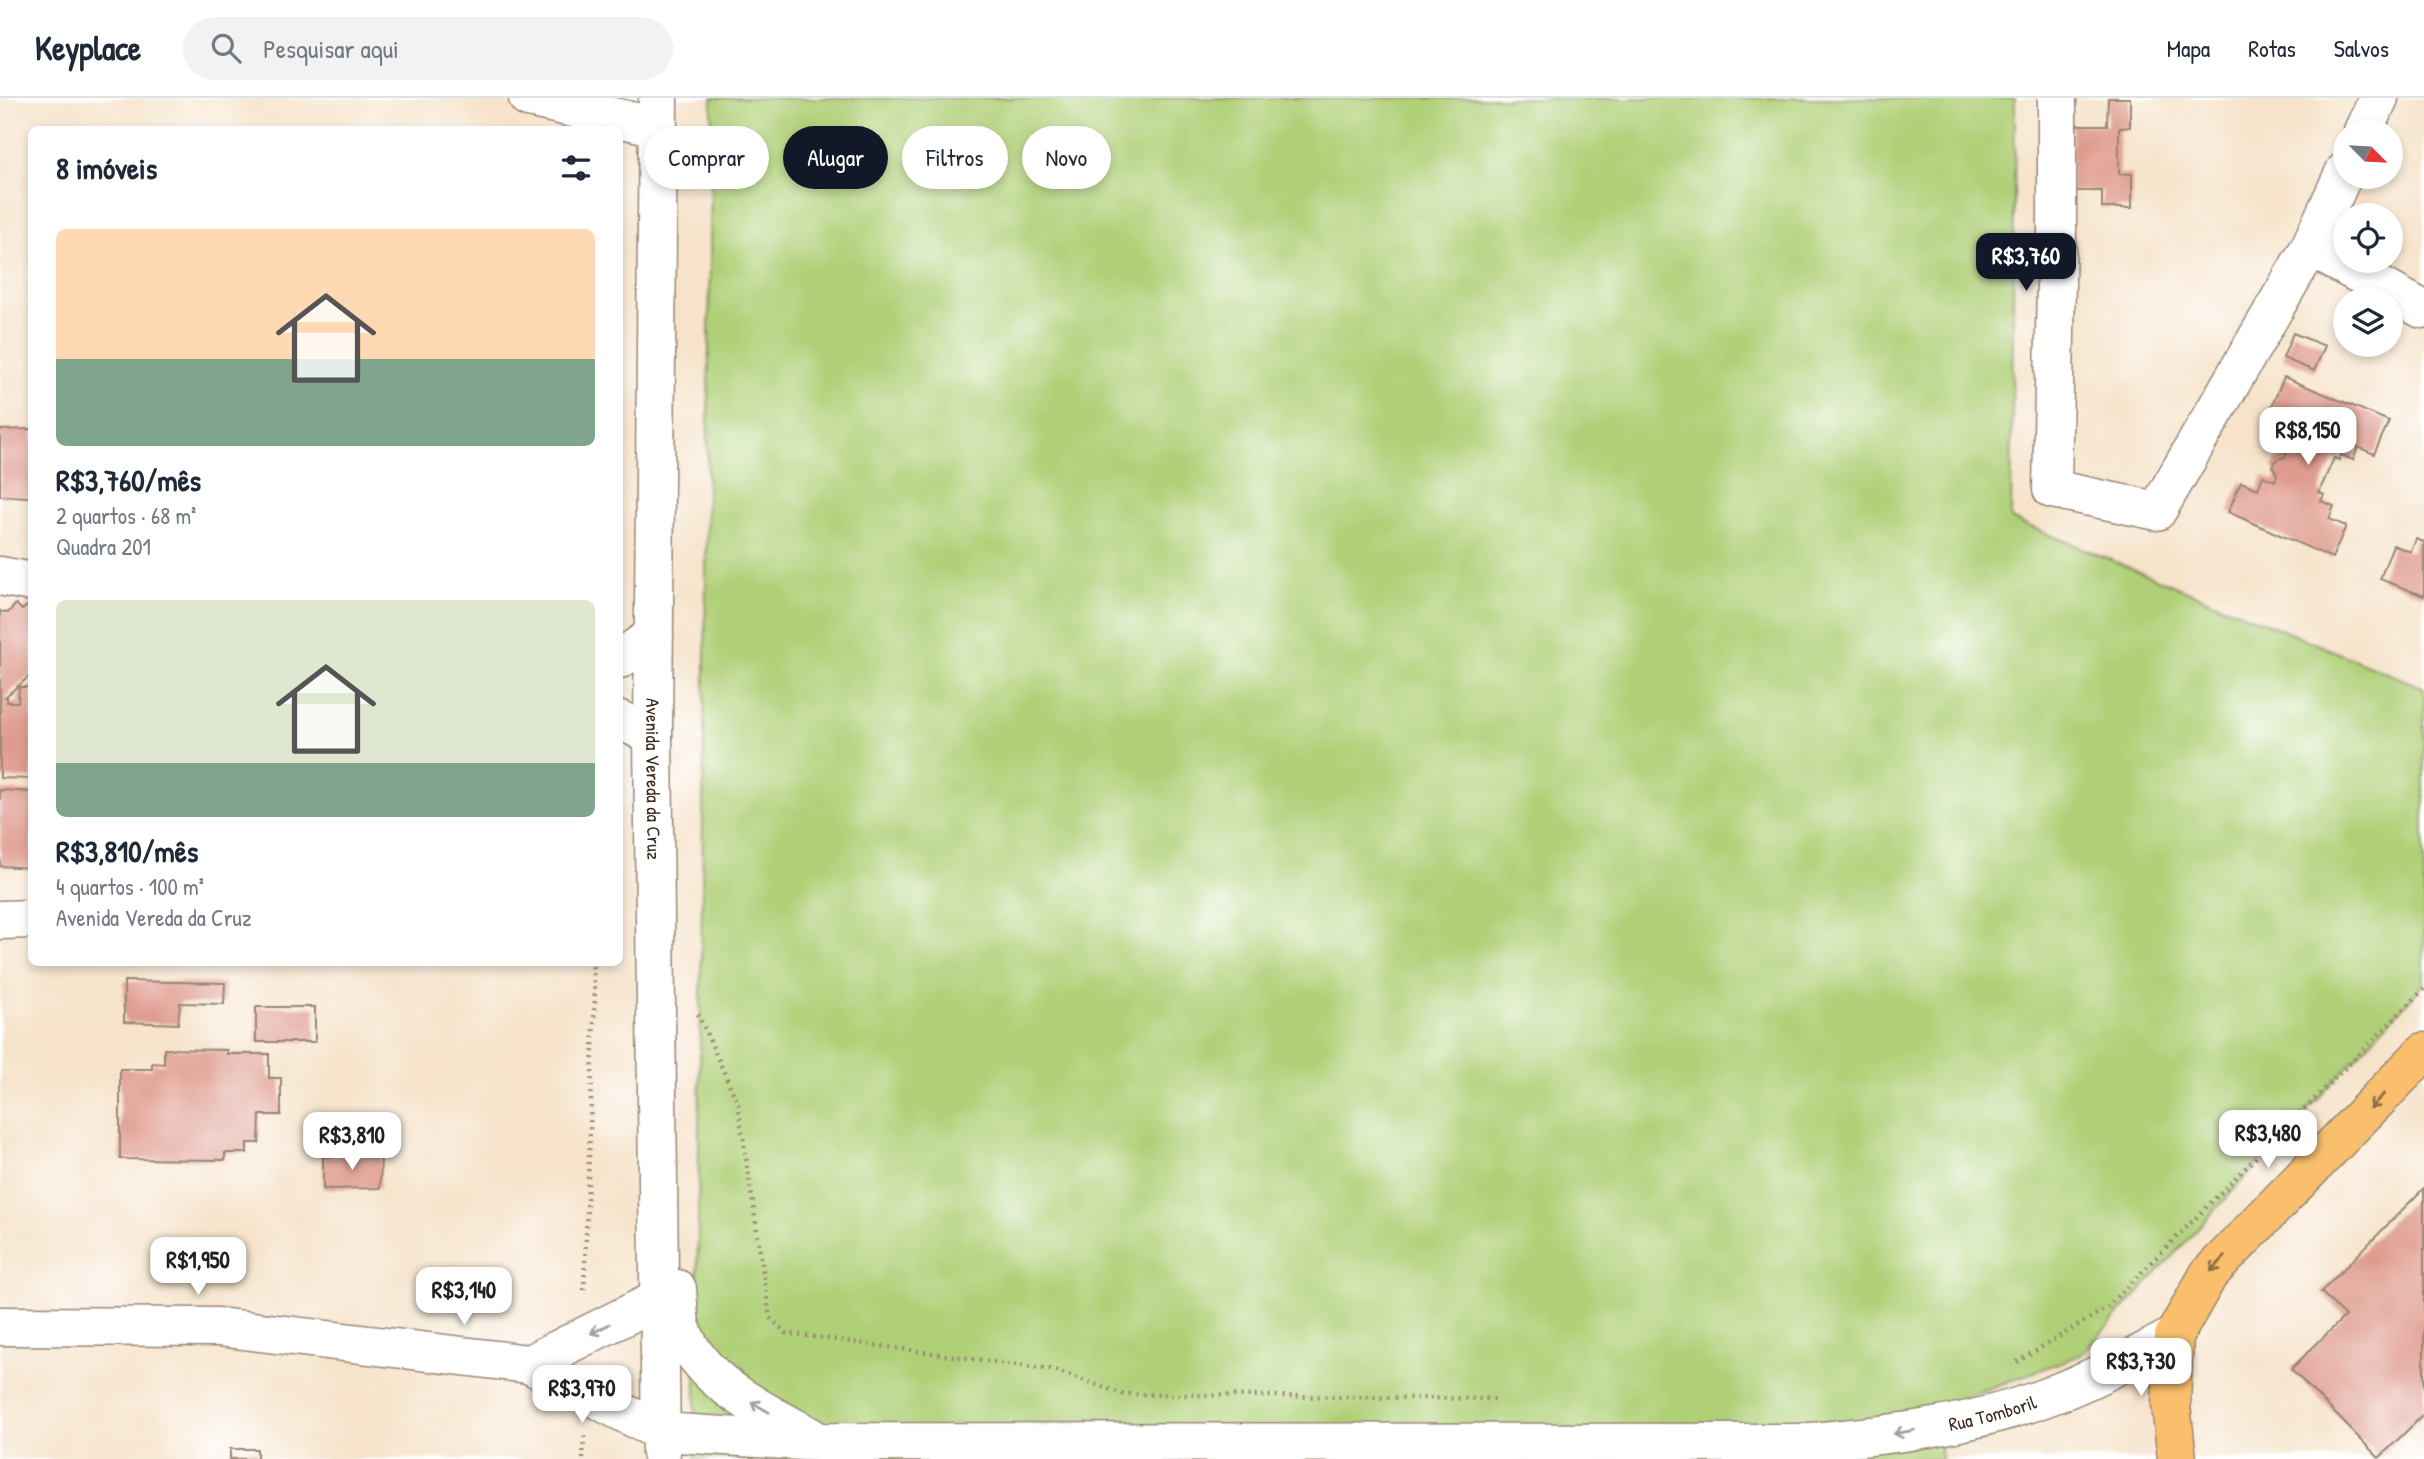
<!DOCTYPE html>
<html lang="pt">
<head>
<meta charset="utf-8">
<style>
  body { margin:0; font-family:"Patrick Hand",sans-serif; background:#f2f2f3; color:#1f2937; height:100vh; display:flex; flex-direction:column; font-size:26px; white-space:nowrap }
  * { box-sizing:border-box; margin:0 }
  p { font-size:23px; color:#747a83 }
  .icon { flex:none; width:38px; height:38px; fill:none; stroke:currentColor; stroke-width:2; stroke-linecap:round; stroke-linejoin:round }
  .map { position:relative; flex:1; overflow:hidden }
  .drawer { position:absolute; left:28px; top:28px; width:595px; height:840px; display:flex; flex-direction:column; background:#fff; border-radius:10px; box-shadow:0 4px 10px #0003 }
  .drawer>* { flex:none }
  .banner { position:absolute; left:644px; top:28px; width:665px; height:63px; display:flex; gap:14px }
  .needle { width:46px; rotate:114deg }
  .tools { position:absolute; left:2333px; top:21px; display:grid; gap:14px }
  .tools a { display:grid; place-items:center; width:70px; height:70px; border-radius:50%; background:#fff; box-shadow:0 4px 10px #0003; font-size:35px }
  .price { position:absolute; translate:-50% -60px; padding:0 16px; border-radius:14px; background:#fff; color:#222; font-size:23px; line-height:46px; filter:drop-shadow(0 2px 4px #0008) }
  .price::after { content:''; position:absolute; left:50%; top:42px; width:21px; height:16px; margin-left:-10px; background:inherit; clip-path:polygon(0 0,100% 0,50% 100%) }
  .price.active { background:#111827; color:#fff }
  ul { padding:0; list-style:none }
  li { display:grid; align-content:center; gap:14px; height:371px; padding:0 28px }
  li span { display:grid; place-items:center; height:217px; border-radius:10px; color:#555 }
  li>.icon { margin-inline-start:auto }
  span .icon { width:126px; height:126px; fill:#fffc; stroke-width:1 }
  li b { font-size:30px }
  h2 { display:flex; justify-content:space-between; align-items:center; height:84px; padding:0 28px; font-size:30px }
  .pill { padding:0 24px; border-radius:32px; background:#fff; box-shadow:0 4px 10px #0003; font-size:24px; line-height:63px }
  .pill.active { background:#111827; color:#fff }
  header { display:flex; align-items:center; gap:42px; box-sizing:border-box; height:98px; padding:0 35px; background:#fff; border-bottom:2px solid #e0e1e3 }
  header strong { font-size:33px }
  nav { display:flex; gap:38px; margin-inline-start:auto; font-size:24px }
  .search { width:490px; height:63px; background:#f2f2f3; display:flex; align-items:center; gap:18px; box-sizing:border-box; padding:0 24px; border-radius:38px; color:#747a83; font-size:26px }
  .map>svg:first-child { display:block }
</style>
</head>
<body>
<header>
<strong>Keyplace</strong>
<div class="search"><svg class="icon" aria-label="search" viewBox="0 0 24 24"><circle cx="10" cy="10" r="6"/><path d="M15 15l6 6"/></svg>Pesquisar aqui</div>
<nav><a>Mapa</a><a>Rotas</a><a>Salvos</a></nav>
</header>
<div class="map">
<svg width="2424" height="1361" viewBox="0 0 2424 1361">
  <rect width="100%" height="100%" fill="#fff"/>
  <filter id="ink" filterUnits="userSpaceOnUse"><feTurbulence type="fractalNoise" baseFrequency=".0143" numOctaves="2"/><feDisplacementMap in="SourceGraphic" scale="14" xChannelSelector="R" yChannelSelector="G"/><feConvolveMatrix kernelMatrix="1 2 1 2 8 2 1 2 1" color-interpolation-filters="sRGB"/></filter>
  <filter id="wash" filterUnits="userSpaceOnUse"><feTurbulence type="fractalNoise" baseFrequency=".00686" numOctaves="4" result="noise"/><feDisplacementMap in="SourceGraphic" scale="28" xChannelSelector="R" yChannelSelector="G"/><feGaussianBlur stdDeviation="1.57" result="paint"/><feColorMatrix in="noise" values="0 0 0 0 0 0 0 0 0 0 0 0 0 0 0 0 0 1.4 0 .05"/><feComposite in="paint" operator="in"/></filter>
  <g filter="url(#wash)">
    <rect width="100%" height="100%" fill="#f6e3ca"/>
    <path fill="#b0d078" stroke="#767d4b" stroke-width="2" d="M712,0h1303l-4,421 413,169v296l-343,371 -144,52 4,52h-1246z"/>
    <g id="blocks">
      <g fill="#df9b8e">
        <path d="M2108,0h22v29l-11,1v46h13v34h-30v-17h-31l1,-66h35z"/>
        <path d="M2293,235l32,13 -11,25 -31,-13z"/>
        <path d="M2284,279l105,44 -15,33 -16,-7 -5,13 -12,-5 -2,5 -5,-2 -15,34 5,3 -3,6 13,5 -5,13 17,7 -14,32 -104,-46 13,-30 17,7 5,-13 12,5 2,-6 -4,-8 3,-7 9,-3 9,-22 -11,-5 5,-13 -18,-7z"/>
        <path d="M32,331v68l-32,-1v-66z"/>
        <path d="M2416,441l8,3v54l-44,-17 13,-34 18,7z"/>
        <path d="M32,504v72l-27,23h2v5h11l1,-15h13v92l-32,-1v-167l8,2 8,-9 6,6z"/>
        <path d="M0,692l32,2v76l-32,-2z"/>
        <path d="M124,883l101,2 -1,21 -44,-1 -2,21 -54,-2z"/>
        <rect x="256" y="909" width="59" height="35"/>
        <path d="M164,951l63,1v4h42v24h12v37h-21l-1,28h-12v10h-22v7l-105,-1v-90h32v-6l12,1z"/>
        <path d="M381,1056l-1,34 -57,1v-32z"/>
        <path d="M2424,1090v226l-45,44 -88,-89 54,-53 -24,-24z"/>
        <rect x="230" y="1351" width="27" height="10"/>
      </g>
    </g>
  </g>
  <g filter="url(#ink)">
    <use href="#blocks" fill-opacity="0" stroke="#988674" stroke-width="2"/>
    <g fill="none" stroke-linecap="round" stroke-linejoin="round">
      <defs>
        <g id="minor">
          <path d="M528,0l130,29"/>
          <path id="s1" d="M658,0l-5,638 8,717"/>
          <path d="M2057,0v132l-5,259 105,22 153,-264"/>
          <path d="M2363,33l16,-33"/>
          <path d="M2345,73l-35,76 112,62"/>
          <path d="M0,478l32,6"/>
          <path d="M620,561l34,-24"/>
          <path d="M620,622l33,16"/>
          <path d="M0,822l32,-1"/>
          <path d="M677,1191c1,12 1,26 4,38 19,58 84,83 133,112"/>
          <path id="s2" d="M0,1228l218,1 311,37 132,68 158,10 979,1c85,-7 171,-16 251,-47 43,-16 85,-38 125,-60"/>
          <path d="M529,1266l132,-66"/>
        </g>
        <path id="major" d="M2177,1361l-6,-54 3,-69 35,-62 215,-222"/>
      </defs>
      <use href="#minor" stroke="#988674" stroke-width="41"/>
      <use href="#major" stroke="#988674" stroke-width="41"/>
      <g stroke="#988674" stroke-width="4.5" stroke-dasharray="2 5" stroke-linecap="butt">
        <path d="M698,916l40,90 32,214 16,15 268,37 69,24 374,5"/>
        <path d="M584,1192l11,-296 -3,-32"/>
        <path d="M2017,1264l88,-53 319,-320"/>
        <path d="M583,1361l1,-24"/>
      </g>
      <use href="#minor" stroke="#fff" stroke-width="38"/>
      <use href="#major" stroke="#f9bf6d" stroke-width="38"/>
    </g>
    <defs><path id="oneway-shaft" d="M-6 0H5M1.5-3L5.5 0L1.5 3" fill="none" stroke-width="1.6" stroke-linecap="round" stroke-linejoin="round" transform="scale(1.75)"/></defs>
    <g stroke="#906d42">
      <use href="#oneway-shaft" transform="translate(2377 1003) rotate(134)"/>
      <use href="#oneway-shaft" transform="translate(2218 1166) rotate(134)"/>
    </g>
    <g stroke="#a79f9a">
      <use href="#oneway-shaft" transform="translate(600 1231) rotate(153)"/>
      <use href="#oneway-shaft" transform="translate(760 1309) rotate(-150)"/>
      <use href="#oneway-shaft" transform="translate(1904 1334) rotate(170)"/>
    </g>
  </g>
  <g text-anchor="middle" stroke-width="5" stroke-linejoin="round" paint-order="stroke">
    <g font-size="19" fill="#3b2a1e" stroke="#fff">
      <text dy="7" stroke="none"><textPath href="#s1" startOffset="681">Avenida Vereda da Cruz</textPath></text>
      <text dy="7" stroke="none"><textPath href="#s2" startOffset="2014">Rua Tomboril</textPath></text>
    </g>
  </g>
</svg>
<div class="tools">
<a><svg class="needle" viewBox="-14 -14 28 28"><path d="M0-13l5 13h-10z" fill="#e53935"/><path d="M0 13l5-13h-10z" fill="#747a83"/></svg></a>
<a><svg class="icon" aria-label="locate" viewBox="0 0 24 24"><circle cx="12" cy="12" r="6"/><path d="M12 2v4M12 18v4M2 12h4M18 12h4"/></svg></a>
<a><svg class="icon" aria-label="layers" viewBox="0 0 24 24"><path d="M12 4l9 5-9 5-9-5zM3 14l9 5 9-5"/></svg></a>
</div>
<b class="price active" style="left:2026px;top:195px">R$3,760</b>
<b class="price" style="left:2308px;top:369px">R$8,150</b>
<b class="price" style="left:2268px;top:1072px">R$3,480</b>
<b class="price" style="left:352px;top:1074px">R$3,810</b>
<b class="price" style="left:198px;top:1199px">R$1,950</b>
<b class="price" style="left:464px;top:1229px">R$3,140</b>
<b class="price" style="left:2141px;top:1300px">R$3,730</b>
<b class="price" style="left:582px;top:1327px">R$3,970</b>
<div class="banner">
<a class="pill">Comprar</a>
<a class="pill active">Alugar</a>
<a class="pill">Filtros</a>
<a class="pill">Novo</a>
</div>
<section class="drawer">
<h2>8 imóveis<svg class="icon" aria-label="filters" viewBox="0 0 24 24"><path d="M4 7h16M4 17h16"/><circle cx="9" cy="7" r="2"/><circle cx="15" cy="17" r="2"/></svg></h2>
<ul>
<li><span style="background:linear-gradient(#ffd9b3 60%,#7fa58c 0)"><svg class="icon" aria-label="home" viewBox="0 0 24 24"><path d="M3 11l9-7 9 7M6 9v11h12V9"/></svg></span><div><b>R$3,760/mês</b><p>2 quartos · 68 m²</p><p>Quadra 201</p></div></li>
<li><span style="background:linear-gradient(#dfe7d0 75%,#7fa58c 0)"><svg class="icon" aria-label="home" viewBox="0 0 24 24"><path d="M3 11l9-7 9 7M6 9v11h12V9"/></svg></span><div><b>R$3,810/mês</b><p>4 quartos · 100 m²</p><p>Avenida Vereda da Cruz</p></div></li>
</ul>
</section>
</div>
</body>
</html>
